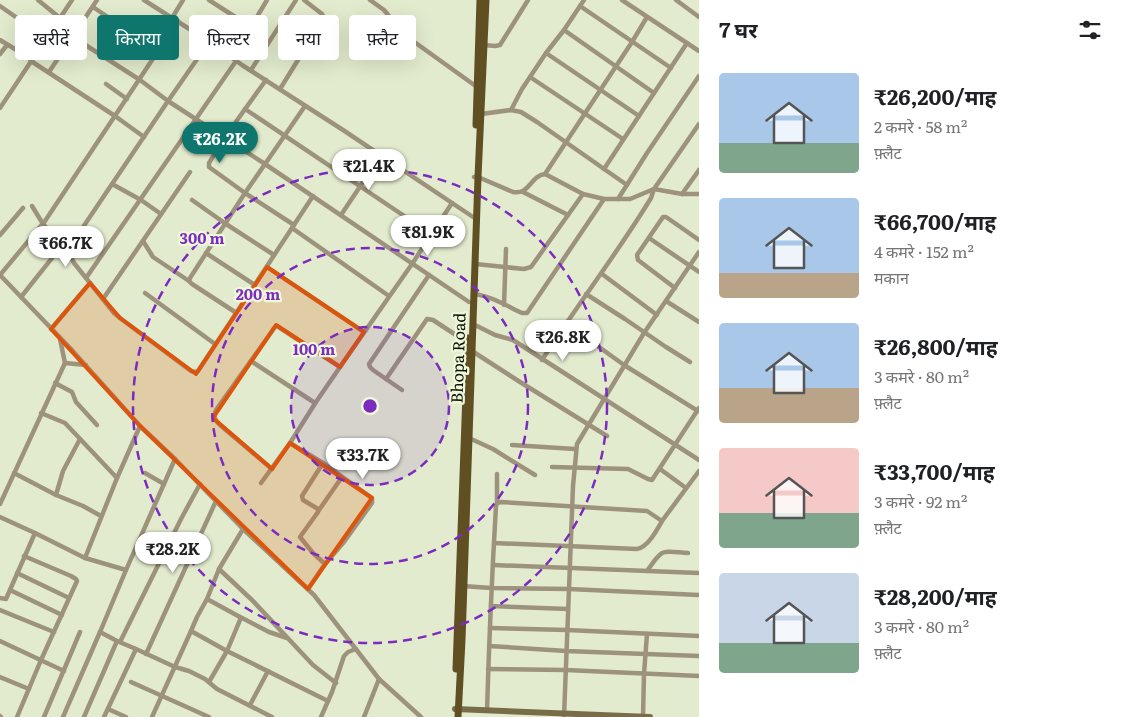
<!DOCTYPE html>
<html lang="hi">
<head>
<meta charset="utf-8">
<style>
  body { margin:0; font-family:Literata,"Noto Sans Devanagari",serif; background:#f6f6f6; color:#202124; height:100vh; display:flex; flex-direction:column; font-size:19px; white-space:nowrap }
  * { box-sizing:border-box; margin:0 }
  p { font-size:16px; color:#757577 }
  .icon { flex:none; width:28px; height:28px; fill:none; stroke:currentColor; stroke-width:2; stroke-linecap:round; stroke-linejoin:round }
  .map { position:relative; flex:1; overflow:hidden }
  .panel { display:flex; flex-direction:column; background:#fff; width:425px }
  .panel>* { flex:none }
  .guide { position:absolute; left:15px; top:15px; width:475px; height:45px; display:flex; gap:10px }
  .price { position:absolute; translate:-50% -42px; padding:0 11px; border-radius:18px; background:#fff; color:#222; font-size:16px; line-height:32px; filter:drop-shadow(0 1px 2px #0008) }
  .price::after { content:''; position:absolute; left:50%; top:30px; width:15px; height:11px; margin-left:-8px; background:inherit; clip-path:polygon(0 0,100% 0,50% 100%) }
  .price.active { background:#0f766e; color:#fff }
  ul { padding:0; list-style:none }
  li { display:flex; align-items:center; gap:15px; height:125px; padding:0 20px }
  li span { display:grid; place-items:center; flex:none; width:140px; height:100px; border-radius:5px; color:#555 }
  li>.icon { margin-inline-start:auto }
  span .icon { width:60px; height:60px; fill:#fffc; stroke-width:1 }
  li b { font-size:21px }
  h2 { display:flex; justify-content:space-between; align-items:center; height:60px; padding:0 20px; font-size:21px }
  .tag { padding:0 18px; border-radius:5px; background:#fff; box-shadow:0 5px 20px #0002; font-size:18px; line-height:45px }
  .tag.active { background:#0f766e; color:#fff }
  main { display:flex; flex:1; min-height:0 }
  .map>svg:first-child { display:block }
</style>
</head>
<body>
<main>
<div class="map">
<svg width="699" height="717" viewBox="0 0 699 717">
  <rect width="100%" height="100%" fill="#e2ebcd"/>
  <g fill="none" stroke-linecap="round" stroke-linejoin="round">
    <g stroke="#9d937c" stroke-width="4.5">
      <path d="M38,0l22,18"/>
      <path d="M144,0l72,46 26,19 101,65 130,87"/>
      <path d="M209,0l42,27"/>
      <path d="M370,0l14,10 19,23 10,8 64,46"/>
      <path d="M622,0l77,51"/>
      <path d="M676,0l23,17"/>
      <path d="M0,6l46,32"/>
      <path d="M580,6l91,62"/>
      <path d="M93,7l65,44"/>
      <path d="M172,18l11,-18"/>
      <path d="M564,30l90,63"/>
      <path d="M0,40l28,17 3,4 84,55 29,21"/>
      <path d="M45,40l16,13"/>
      <path d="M209,42l-41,59 97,63 204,138"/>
      <path d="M484,45l11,1 5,-1 28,-45"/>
      <path d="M546,53l93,63"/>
      <path d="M0,54l7,-9"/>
      <path d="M232,58l35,-58"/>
      <path d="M236,61l-150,217 28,35 6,5 71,53 5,1 2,-1 115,-175"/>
      <path d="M251,70l45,-70"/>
      <path d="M49,72l48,-72"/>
      <path d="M530,77l93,62"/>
      <path d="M266,80l-41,57 -16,26v4l36,26 49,32"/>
      <path d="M106,84l21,15"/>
      <path d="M280,89l44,-71 -2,-4 -18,-14"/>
      <path d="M0,108l72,-108"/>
      <path d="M245,109l186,125"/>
      <path d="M511,110l11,-21 24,-36 18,-23 20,-30"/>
      <path d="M481,114l30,-4 10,2 16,10 90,63"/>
      <path d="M604,169l83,-126"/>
      <path d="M545,174l87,-132 15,-25"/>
      <path d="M474,177h4l35,15c17,3 17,-16 32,-18l38,20 21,5h26l24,-10 28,5h17"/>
      <path d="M112,184l29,16 20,14"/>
      <path d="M523,192l45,23"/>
      <path d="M682,194l17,-24"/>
      <path d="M618,199l29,-46 52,-77"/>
      <path d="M192,200l34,24 48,31"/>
      <path d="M32,206l11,18 19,22"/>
      <path d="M341,215l40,-60"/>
      <path d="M292,228l97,68"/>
      <path d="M0,235l23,-27"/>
      <path d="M649,238l50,34"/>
      <path d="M143,241l10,16 36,24"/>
      <path d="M65,245l9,18 12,15"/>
      <path d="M206,253l49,32"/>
      <path d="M475,264l49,5 7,-2 52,-73"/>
      <path d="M267,267l97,65"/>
      <path d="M602,274l55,41"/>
      <path d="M0,275l70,73 70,78 35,33 68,70 71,66 65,84 42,38"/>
      <path d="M0,275l45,-54 133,-200"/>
      <path d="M675,288l-37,-28 -1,-5 26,-38h3l33,23"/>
      <path d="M145,293l70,51"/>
      <path d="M474,294c17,2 33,12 48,19h5l77,-114"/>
      <path d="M586,294l39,25 41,28 24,15"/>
      <path d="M21,297l39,-49 12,-7 5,-5 91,-135 -28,-21 -67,-43"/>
      <path d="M103,299l87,-127"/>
      <path d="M666,301l33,21"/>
      <path d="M504,305l2,-56"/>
      <path d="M235,312l-43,-28 -3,-3 1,-3 55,-85 60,-87"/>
      <path d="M473,324l22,11 18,5 186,120"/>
      <path d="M51,329l39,-46"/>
      <path d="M60,339l5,24 21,2"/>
      <path d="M588,339l36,26 74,46"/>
      <path d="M472,351l48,31 87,54"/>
      <path d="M542,360c35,-55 75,-106 109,-162l3,-9 45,-65"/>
      <path d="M251,361l64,42"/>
      <path d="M340,367l72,-103 40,-61"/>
      <path d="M386,379l41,-60 6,1 35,23"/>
      <path d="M55,383l17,9 4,10 21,23"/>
      <path d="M402,390l-29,-20 -3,-3 -1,-3 60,-89"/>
      <path d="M41,413l24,10 52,55"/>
      <path d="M469,438l24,11 42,26"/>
      <path d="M80,439l-17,32 -7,24 27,11 18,10"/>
      <path d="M512,445l63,4"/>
      <path d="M323,463l-21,33 1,4 15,9v3l-18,25 13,16 12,11"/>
      <path d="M552,467l76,2 20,10 4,1 47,-72"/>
      <path d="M272,469l-52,-44c-5,-5 -7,-8 -4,-15l59,-83 2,-1 63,41 -24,35 -26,41"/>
      <path d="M660,469l26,19"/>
      <path d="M14,473l42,22"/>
      <path d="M145,473l19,11"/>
      <path d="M261,483l29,-40 33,20 49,35v5l-28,39 -19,22 -17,25"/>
      <path d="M497,503v-29"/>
      <path d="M0,504l65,-141"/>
      <path d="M319,510l23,-33"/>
      <path d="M0,517l35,16"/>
      <path d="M662,521l37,-50"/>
      <path d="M243,529l-24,40 33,31 61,65 23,18"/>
      <path d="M85,558l41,12"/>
      <path d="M493,565l206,8"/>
      <path d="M647,571c16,-23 13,-20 41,-18"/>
      <path d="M17,573l52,25"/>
      <path d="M463,586l28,2 78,1 130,6"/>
      <path d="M10,590l52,25"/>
      <path d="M0,598l6,1 29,-66 50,25 32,-80 23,-52"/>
      <path d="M207,599l33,18v3l-13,31 -18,31"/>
      <path d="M491,606l77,3"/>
      <path d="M0,610l54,22"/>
      <path d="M240,617l6,3 23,12 18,6"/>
      <path d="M490,628l77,2 132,6"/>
      <path d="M191,631l6,-14 10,-18 12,-30"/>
      <path d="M100,632l26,-62 49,-111"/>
      <path d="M0,641l64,30"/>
      <path d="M120,642l61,-123 19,-35"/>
      <path d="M489,646l77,5 133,5"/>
      <path d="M136,649l39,18 14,4 16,8 12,10 55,28"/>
      <path d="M146,654l70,-153"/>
      <path d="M488,669l78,1 133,6"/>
      <path d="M0,677l29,12"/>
      <path d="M131,682l78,35"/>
      <path d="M250,705l18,-34"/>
      <path d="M108,709l18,8"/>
      <path d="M487,711c2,-68 5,-137 9,-205l1,-3 4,-1 146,9 15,10c-5,9 -14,26 -25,28l-143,-6"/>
      <path d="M0,716l1,1"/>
      <path d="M17,717l24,-57 36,-79 -1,-2 -5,-3 -47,-20"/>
      <path d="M44,717l36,-85"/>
      <path d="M63,717l37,-85 17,9"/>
      <path d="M84,717l33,-76 19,8 -32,68"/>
      <path d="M152,717l39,-86 36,20 101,50"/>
      <path d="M321,717l11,-25 12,-36 4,-4 8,-3"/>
      <path d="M364,717l15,-38"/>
      <path d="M564,717l9,-231 4,-42 67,-111 55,-81"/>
      <path d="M643,717l1,-43 3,-40"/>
    </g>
    <path stroke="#796c49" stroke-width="6" d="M455,709l195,8"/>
    <g stroke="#604f23" stroke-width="7">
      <path d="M476,125l4,-125"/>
      <path d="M456,669l12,-331"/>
      <path d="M458,717l4,-77 16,-463 8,-177"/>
    </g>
  </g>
  <path fill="#dd550c" fill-opacity="0.2" stroke="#dd550c" stroke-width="4" stroke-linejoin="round" d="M267,267l97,65 -24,35 -64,-42 -63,93 59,51 18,-26 82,55 -64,91 -168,-163 -89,-97 39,-46 30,35 76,56z"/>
  <circle cx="370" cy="406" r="79" fill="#7b2cbf" fill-opacity=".12"/>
  <g fill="none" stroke="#7b2cbf" stroke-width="2.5" stroke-dasharray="9 6">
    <circle cx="370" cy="406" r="79"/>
    <circle cx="370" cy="406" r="158"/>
    <circle cx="370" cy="406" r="237"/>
  </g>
  <g text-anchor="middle" stroke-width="4.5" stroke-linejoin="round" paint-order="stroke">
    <g font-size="16" fill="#0e1107" stroke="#eff9da">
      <text transform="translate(458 358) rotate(-88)" y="6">Bhopa Road</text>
    </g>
  </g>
  <circle cx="370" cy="406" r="8" fill="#7b2cbf" stroke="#eff9da" stroke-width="2.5"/>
  <g font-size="15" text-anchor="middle" font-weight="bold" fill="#7b2cbf" stroke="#eff9da" stroke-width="4.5" stroke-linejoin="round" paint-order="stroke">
    <text x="202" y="244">300 m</text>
    <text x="258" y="300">200 m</text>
    <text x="314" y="355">100 m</text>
  </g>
</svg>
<b class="price active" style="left:220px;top:164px">₹26.2K</b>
<b class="price" style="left:369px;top:191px">₹21.4K</b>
<b class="price" style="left:428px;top:257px">₹81.9K</b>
<b class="price" style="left:66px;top:268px">₹66.7K</b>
<b class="price" style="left:563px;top:362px">₹26.8K</b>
<b class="price" style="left:363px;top:480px">₹33.7K</b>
<b class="price" style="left:173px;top:574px">₹28.2K</b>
<div class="guide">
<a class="tag">खरीदें</a>
<a class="tag active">किराया</a>
<a class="tag">फ़िल्टर</a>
<a class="tag">नया</a>
<a class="tag">फ़्लैट</a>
</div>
</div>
<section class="panel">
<h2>7 घर<svg class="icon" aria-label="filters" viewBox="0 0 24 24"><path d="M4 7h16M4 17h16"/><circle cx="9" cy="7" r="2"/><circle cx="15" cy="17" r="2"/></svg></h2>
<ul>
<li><span style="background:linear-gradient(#a9c7e8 70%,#7fa58c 0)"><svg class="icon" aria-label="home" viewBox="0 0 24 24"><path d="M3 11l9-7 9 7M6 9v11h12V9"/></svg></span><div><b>₹26,200/माह</b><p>2 कमरे · 58 m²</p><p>फ़्लैट</p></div></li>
<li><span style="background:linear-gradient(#a9c7e8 75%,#b9a48a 0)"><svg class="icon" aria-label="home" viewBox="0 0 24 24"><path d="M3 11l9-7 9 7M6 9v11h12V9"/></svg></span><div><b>₹66,700/माह</b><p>4 कमरे · 152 m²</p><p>मकान</p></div></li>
<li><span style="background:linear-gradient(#a9c7e8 65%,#b9a48a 0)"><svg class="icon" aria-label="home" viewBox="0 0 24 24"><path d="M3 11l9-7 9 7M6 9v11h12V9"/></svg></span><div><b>₹26,800/माह</b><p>3 कमरे · 80 m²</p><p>फ़्लैट</p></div></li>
<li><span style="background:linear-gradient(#f6c9c9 65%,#7fa58c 0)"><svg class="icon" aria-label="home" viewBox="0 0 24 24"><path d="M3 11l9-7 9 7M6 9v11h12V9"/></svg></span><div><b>₹33,700/माह</b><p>3 कमरे · 92 m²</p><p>फ़्लैट</p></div></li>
<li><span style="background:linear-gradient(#c9d6e8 70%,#7fa58c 0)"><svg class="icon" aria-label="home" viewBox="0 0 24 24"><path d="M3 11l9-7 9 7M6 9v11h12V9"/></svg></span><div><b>₹28,200/माह</b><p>3 कमरे · 80 m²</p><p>फ़्लैट</p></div></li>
</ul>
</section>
</main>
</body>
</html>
